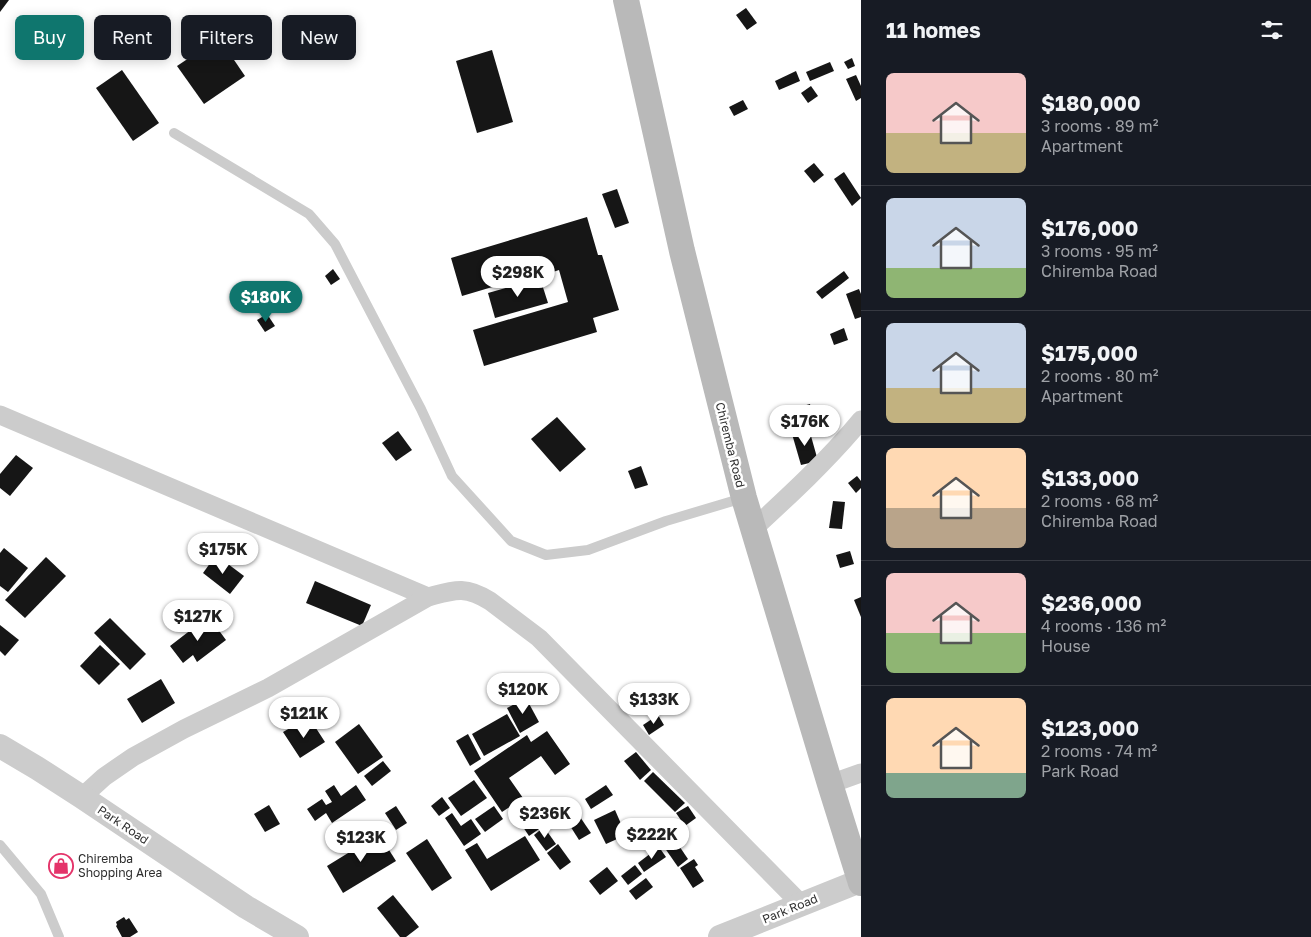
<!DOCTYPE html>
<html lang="en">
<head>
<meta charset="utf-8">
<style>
  body { margin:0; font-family:"Golos Text",sans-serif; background:#242831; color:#f1f3f6; height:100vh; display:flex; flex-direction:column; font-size:19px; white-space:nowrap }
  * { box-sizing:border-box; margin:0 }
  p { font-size:16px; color:#9ea1a6 }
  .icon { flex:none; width:28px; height:28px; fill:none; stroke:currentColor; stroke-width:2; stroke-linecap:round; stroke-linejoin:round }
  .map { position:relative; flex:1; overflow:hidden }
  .details { display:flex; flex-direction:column; background:#171b24; width:450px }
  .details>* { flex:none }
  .top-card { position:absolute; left:15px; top:15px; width:475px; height:45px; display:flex; gap:10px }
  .price { position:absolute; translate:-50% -42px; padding:0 11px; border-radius:18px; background:#fff; color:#222; font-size:16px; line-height:32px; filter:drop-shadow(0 1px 2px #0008) }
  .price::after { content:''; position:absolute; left:50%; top:30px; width:15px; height:11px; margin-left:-8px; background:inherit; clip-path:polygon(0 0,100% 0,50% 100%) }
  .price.current { background:#0f766e; color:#fff }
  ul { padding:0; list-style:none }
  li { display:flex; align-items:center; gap:15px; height:125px; padding:0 25px }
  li+li { border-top:1px solid #363941 }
  li span { display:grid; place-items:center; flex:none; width:140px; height:100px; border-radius:8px; color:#555 }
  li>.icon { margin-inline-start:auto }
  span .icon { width:60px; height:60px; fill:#fffc; stroke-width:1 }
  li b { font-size:21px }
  h2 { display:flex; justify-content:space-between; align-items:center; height:60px; padding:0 25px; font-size:21px }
  .tag { padding:0 18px; border-radius:8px; background:#171b24; box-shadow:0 2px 12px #0003; font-size:18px; line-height:45px }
  .tag.current { background:#0f766e; color:#fff }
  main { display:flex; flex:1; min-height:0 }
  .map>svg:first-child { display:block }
</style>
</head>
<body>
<main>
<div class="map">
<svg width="861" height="937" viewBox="0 0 861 937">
  <rect width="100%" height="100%" fill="#fff"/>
  <g fill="#161616">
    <path d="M0,0h9l-9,12z"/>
    <path d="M746,8l11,15 -10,7 -11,-15z"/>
    <path d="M219,38l26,38 -41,28 -27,-38z"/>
    <path d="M492,50l21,72 -36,11 -21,-72z"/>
    <path d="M852,58l3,8 -7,3 -4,-7z"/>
    <path d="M830,62l4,9 -24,10 -4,-9z"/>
    <path d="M122,70l37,53 -26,18 -37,-53z"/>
    <path d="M796,71l4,10 -21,9 -4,-9z"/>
    <path d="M856,75l5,11v12l-5,3 -10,-22z"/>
    <path d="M811,86l7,10 -10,7 -7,-10z"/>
    <path d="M743,100l5,9 -14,7 -5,-9z"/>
    <path d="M814,163l10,12 -10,8 -10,-12z"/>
    <path d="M844,172l17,26 -9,8 -18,-27z"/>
    <path d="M617,189l12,34 -14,5 -13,-34z"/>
    <path d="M587,217l11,38h4l17,55 -26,8 4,14 -113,34 -11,-36 95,-28 -9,-32 -18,6 -1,-3 -78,23 -11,-38z"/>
    <path d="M333,269l7,10 -9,6 -6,-9z"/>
    <path d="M844,271l5,7 -27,21 -6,-7z"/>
    <path d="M540,278l8,25 -53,15 -7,-25z"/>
    <path d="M859,289l2,5v23l-6,2 -9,-25z"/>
    <path d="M267,314l8,12 -10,6 -8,-12z"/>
    <path d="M844,328l4,12 -14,5 -4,-11z"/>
    <path d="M810,404l5,21 -17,5 -6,-21z"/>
    <path d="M557,417l29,32 -26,23 -29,-33z"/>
    <path d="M809,429l9,32 -17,4 -9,-31z"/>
    <path d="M398,431l14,19 -16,11 -14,-18z"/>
    <path d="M16,455l17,13 -23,28 -10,-8v-14z"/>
    <path d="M641,466l7,19 -13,4 -7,-18z"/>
    <path d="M857,476l4,5v7l-5,5 -8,-10z"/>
    <path d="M833,501l12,1 -3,27 -13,-1z"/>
    <path d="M4,548l24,20 -20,24 -8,-6v-33z"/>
    <path d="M850,551l4,13 -14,4 -4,-13z"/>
    <path d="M216,555l28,21 -14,18 -27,-21z"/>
    <path d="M46,557l20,19 -41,42 -20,-18z"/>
    <path d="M315,581l56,24 -9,21 -56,-23z"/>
    <path d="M861,597v20l-7,-17z"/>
    <path d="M110,618l36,36 -16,16 -36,-37z"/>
    <path d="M205,619l3,5 4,-3 14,19 -29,22 -4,-7 -10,8 -13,-17z"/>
    <path d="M0,625l19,15 -14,16 -5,-5z"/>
    <path d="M100,645l20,19 -21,21 -19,-19z"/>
    <path d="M511,673l9,18 -23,11 -9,-18z"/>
    <path d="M161,679l14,24 -33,20 -15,-24z"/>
    <path d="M526,698l13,24 -19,11 -13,-25z"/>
    <path d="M507,714l13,22 -36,20 -12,-22z"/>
    <path d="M658,715l6,10 -15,10 -6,-10z"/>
    <path d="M312,722l13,20 -25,16 -17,-26 14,-8 3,5z"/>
    <path d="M359,724l24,33 -25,17 -23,-32z"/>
    <path d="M547,731l23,33 -15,11 -14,-19 -32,22 14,20 -21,14 -28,-41 53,-36 4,7z"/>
    <path d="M468,734l13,25 -11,7 -14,-25z"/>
    <path d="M636,752l15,18 -11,10 -16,-19z"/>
    <path d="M383,761l8,10 -19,15 -8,-10z"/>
    <path d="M653,772l32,31 -10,9 -31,-31z"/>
    <path d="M474,780l13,18 -26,18 -13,-18z"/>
    <path d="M334,785l7,11 15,-11 10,15 -34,23 -6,-10 -11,8 -8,-12 15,-10 4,6 6,-3 -7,-11z"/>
    <path d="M606,785l7,10 -22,14 -6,-10z"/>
    <path d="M442,797l8,11 -11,8 -8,-10z"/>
    <path d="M269,805l11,19 -15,8 -11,-18z"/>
    <path d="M396,806l11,17 -11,7 -11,-17z"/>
    <path d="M494,806l9,13 -18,13 -10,-13z"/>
    <path d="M688,806l8,12 -11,8 -9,-13z"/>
    <path d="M549,809l7,9 -12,8 -6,-9z"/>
    <path d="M615,810l11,25 -20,9 -12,-24z"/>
    <path d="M452,813l9,13 10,-7 10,15 -17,12 -19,-28z"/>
    <path d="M578,814l13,19 -12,7 -12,-19z"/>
    <path d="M535,818l7,9 -13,9 -6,-9z"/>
    <path d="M544,827l12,17 -10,7 -12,-16z"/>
    <path d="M379,834l17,27 -53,32 -16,-27z"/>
    <path d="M525,836l15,24 -49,31 -26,-41 12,-7 10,16z"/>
    <path d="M673,837l15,22 -10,8 -16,-23z"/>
    <path d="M427,839l25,39 -20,13 -26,-38z"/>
    <path d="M558,844l13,18 -11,8 -13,-17z"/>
    <path d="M659,847l7,10 -22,15 -6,-9z"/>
    <path d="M694,859l4,6 -3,2 9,14 -11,7 -13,-20z"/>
    <path d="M635,865l7,9 -14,11 -7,-9z"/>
    <path d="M607,867l11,14 -18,14 -11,-14z"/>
    <path d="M646,878l7,9 -17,13 -7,-9z"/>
    <path d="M393,895l26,32 -13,10h-6l-23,-29z"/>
    <path d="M124,917l2,3 3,-2 9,14 -8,5h-8l-6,-11 1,-1 -1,-3z"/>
  </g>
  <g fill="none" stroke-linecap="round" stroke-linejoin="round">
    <g stroke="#ccc" stroke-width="10">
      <path d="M174,133l135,81 26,30 86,165 31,67 59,65 35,14 42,-5 78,-29 77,-23"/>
      <path d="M0,845l41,49 18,43"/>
    </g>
    <g stroke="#ccc" stroke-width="19">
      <path d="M0,415l428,182"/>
      <path d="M752,530c38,-35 76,-70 109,-110"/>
      <path d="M830,784l31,-11"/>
      <path d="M82,797l22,-20 29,-20 51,-28 84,-41 160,-91c26,-7 37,-12 62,4l49,37 263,267"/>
    </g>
    <g stroke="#ccc" stroke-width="24">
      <path d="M0,746l37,22 45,29 164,110 51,30"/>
      <path d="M720,937l140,-56"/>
    </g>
    <path stroke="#b9b9b9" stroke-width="26" d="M626,0l56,251 62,247 86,286 31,99"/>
  </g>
  <defs>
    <symbol id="shop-ring" viewBox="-11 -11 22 22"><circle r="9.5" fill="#fff" stroke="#e4346a" stroke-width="1.5"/><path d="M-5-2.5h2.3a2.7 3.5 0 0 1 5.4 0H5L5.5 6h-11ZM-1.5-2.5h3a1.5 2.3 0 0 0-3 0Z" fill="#e4346a"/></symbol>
  </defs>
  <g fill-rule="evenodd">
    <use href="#shop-ring" x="47" y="852" width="28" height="28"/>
  </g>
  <g text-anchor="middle" stroke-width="5" stroke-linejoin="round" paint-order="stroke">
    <g font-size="12" fill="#2f2f2f" stroke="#fff">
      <text transform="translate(730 445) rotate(76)" y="4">Chiremba Road</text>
      <text transform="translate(123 825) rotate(34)" y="4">Park Road</text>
      <text transform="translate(790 909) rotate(-22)" y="4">Park Road</text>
    </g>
    <g font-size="12" fill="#2f2f2f" stroke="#fff" text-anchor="start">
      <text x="78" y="863">Chiremba<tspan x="78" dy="14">Shopping Area</tspan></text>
    </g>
  </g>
</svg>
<b class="price" style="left:518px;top:298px">$298K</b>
<b class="price current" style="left:266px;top:323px">$180K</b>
<b class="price" style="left:805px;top:447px">$176K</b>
<b class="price" style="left:223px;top:575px">$175K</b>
<b class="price" style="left:198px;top:642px">$127K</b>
<b class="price" style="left:523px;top:715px">$120K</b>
<b class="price" style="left:654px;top:725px">$133K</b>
<b class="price" style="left:304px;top:739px">$121K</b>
<b class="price" style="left:545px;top:839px">$236K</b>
<b class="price" style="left:652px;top:860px">$222K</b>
<b class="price" style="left:361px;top:863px">$123K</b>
<div class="top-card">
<a class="tag current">Buy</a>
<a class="tag">Rent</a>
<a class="tag">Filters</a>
<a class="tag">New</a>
</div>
</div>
<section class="details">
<h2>11 homes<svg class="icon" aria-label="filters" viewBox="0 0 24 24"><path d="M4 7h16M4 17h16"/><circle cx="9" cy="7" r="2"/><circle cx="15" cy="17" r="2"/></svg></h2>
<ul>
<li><span style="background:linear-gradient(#f6c9c9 60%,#c2b280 0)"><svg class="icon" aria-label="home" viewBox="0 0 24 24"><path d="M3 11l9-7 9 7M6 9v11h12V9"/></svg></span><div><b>$180,000</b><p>3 rooms · 89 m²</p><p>Apartment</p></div></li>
<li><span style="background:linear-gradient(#c9d6e8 70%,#8fb573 0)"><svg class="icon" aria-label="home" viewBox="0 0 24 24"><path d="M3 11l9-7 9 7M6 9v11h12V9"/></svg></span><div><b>$176,000</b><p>3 rooms · 95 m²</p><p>Chiremba Road</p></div></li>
<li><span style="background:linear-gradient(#c9d6e8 65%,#c2b280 0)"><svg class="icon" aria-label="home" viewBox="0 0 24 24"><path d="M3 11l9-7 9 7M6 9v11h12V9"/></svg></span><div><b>$175,000</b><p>2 rooms · 80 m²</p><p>Apartment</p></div></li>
<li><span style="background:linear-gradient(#ffd9b3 60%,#b9a48a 0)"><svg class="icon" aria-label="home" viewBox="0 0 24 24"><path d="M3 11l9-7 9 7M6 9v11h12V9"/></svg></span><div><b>$133,000</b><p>2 rooms · 68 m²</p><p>Chiremba Road</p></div></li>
<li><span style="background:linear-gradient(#f6c9c9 60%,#8fb573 0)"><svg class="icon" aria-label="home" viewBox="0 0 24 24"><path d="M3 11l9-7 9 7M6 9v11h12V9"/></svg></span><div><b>$236,000</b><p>4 rooms · 136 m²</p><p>House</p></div></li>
<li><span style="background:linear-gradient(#ffd9b3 75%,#7fa58c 0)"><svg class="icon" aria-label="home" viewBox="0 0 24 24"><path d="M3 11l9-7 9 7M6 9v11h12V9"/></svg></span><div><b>$123,000</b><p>2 rooms · 74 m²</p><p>Park Road</p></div></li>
</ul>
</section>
</main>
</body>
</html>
